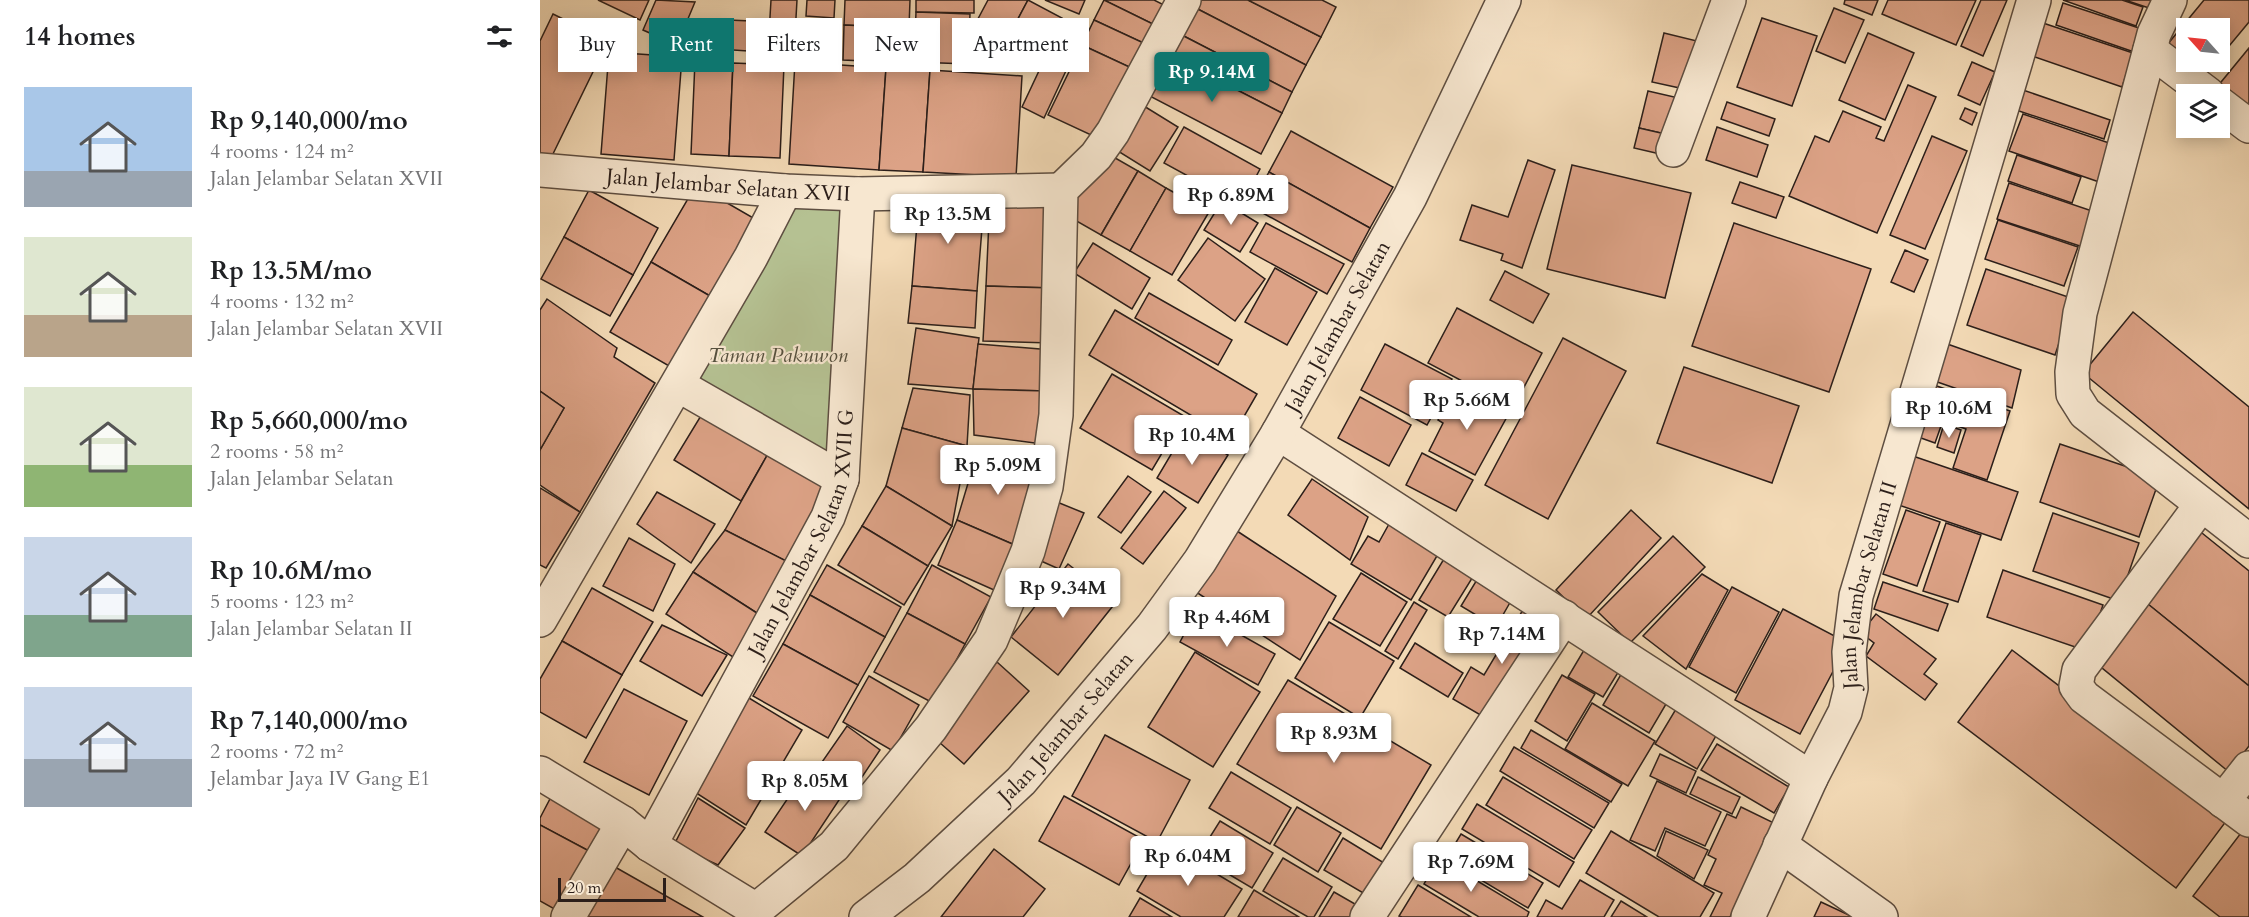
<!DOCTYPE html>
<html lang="en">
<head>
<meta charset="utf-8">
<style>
  body { margin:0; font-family:Cardo,serif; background:#f6f6f6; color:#202124; height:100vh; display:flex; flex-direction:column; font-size:22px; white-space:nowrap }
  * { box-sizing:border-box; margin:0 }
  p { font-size:20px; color:#757577 }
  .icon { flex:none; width:33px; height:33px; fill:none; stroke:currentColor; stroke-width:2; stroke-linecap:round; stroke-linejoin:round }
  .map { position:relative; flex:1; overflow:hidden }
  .details { display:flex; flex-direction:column; background:#fff; width:540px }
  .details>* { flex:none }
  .hud { position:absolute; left:18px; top:18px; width:570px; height:54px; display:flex; gap:12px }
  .needle { width:39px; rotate:297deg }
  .controls { position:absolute; left:1636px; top:18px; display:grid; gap:12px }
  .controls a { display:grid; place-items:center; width:54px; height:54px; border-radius:0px; background:#fff; box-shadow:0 3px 15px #0003; font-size:30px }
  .scale { position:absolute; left:18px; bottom:15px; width:108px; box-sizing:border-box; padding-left:6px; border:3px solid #2c1f1a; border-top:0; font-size:16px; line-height:21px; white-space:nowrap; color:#2c1f1a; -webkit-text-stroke:4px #f7e7d0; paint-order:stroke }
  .price { position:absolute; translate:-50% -51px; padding:0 14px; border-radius:6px; background:#fff; color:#222; font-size:20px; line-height:39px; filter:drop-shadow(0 2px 3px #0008) }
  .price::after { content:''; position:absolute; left:50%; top:36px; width:18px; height:14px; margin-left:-9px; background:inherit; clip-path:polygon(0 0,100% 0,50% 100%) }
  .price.on { background:#0f766e; color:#fff }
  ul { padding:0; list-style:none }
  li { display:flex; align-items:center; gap:18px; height:150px; padding:0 24px }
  li span { display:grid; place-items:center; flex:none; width:168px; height:120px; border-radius:0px; color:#555 }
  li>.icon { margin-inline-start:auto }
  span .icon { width:72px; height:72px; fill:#fffc; stroke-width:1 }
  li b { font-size:26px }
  h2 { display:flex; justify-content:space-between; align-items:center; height:72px; padding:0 24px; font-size:26px }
  .pill { padding:0 21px; border-radius:0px; background:#fff; box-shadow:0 3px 15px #0003; font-size:21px; line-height:54px }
  .pill.on { background:#0f766e; color:#fff }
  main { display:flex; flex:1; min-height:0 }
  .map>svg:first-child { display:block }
</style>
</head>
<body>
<main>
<section class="details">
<h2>14 homes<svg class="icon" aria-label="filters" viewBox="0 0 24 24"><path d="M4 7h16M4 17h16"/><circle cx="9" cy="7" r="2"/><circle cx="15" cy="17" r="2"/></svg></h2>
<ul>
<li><span style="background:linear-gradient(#a9c7e8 70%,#9aa5b1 0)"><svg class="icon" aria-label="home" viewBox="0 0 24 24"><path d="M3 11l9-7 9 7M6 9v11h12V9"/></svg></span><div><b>Rp 9,140,000/mo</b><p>4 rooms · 124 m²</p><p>Jalan Jelambar Selatan XVII</p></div></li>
<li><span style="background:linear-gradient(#dfe7d0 65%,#b9a48a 0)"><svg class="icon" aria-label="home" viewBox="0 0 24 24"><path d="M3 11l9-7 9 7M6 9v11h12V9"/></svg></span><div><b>Rp 13.5M/mo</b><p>4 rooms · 132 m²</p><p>Jalan Jelambar Selatan XVII</p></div></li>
<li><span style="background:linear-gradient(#dfe7d0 65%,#8fb573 0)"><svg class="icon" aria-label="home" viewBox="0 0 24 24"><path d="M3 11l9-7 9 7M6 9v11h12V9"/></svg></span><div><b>Rp 5,660,000/mo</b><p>2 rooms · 58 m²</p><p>Jalan Jelambar Selatan</p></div></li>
<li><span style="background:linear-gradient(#c9d6e8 65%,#7fa58c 0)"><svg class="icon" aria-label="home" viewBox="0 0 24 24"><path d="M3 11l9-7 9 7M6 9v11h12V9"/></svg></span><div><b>Rp 10.6M/mo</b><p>5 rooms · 123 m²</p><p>Jalan Jelambar Selatan II</p></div></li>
<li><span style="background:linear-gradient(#c9d6e8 60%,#9aa5b1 0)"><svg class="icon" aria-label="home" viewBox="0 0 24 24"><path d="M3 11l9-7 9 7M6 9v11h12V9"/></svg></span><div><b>Rp 7,140,000/mo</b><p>2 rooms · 72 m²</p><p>Jelambar Jaya IV Gang E1</p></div></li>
</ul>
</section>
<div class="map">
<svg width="1709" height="917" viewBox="0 0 1709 917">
  <rect width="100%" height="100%" fill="#f3dab6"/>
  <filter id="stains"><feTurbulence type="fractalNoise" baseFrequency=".00333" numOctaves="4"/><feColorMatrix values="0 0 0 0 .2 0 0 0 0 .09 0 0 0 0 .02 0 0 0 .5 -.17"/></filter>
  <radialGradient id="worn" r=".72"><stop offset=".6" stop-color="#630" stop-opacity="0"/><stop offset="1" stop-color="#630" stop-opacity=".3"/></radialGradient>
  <path fill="#b5c192" stroke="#707056" stroke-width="1.5" d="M320,195l-23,274 -152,-91 108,-182z"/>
  <g fill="#dca286" stroke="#2c1f1a" stroke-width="1.5">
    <path d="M58,0h51l-9,20z"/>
    <path d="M116,0l39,2 -18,43 -34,-15z"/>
    <path d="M231,0h26l-3,53 -26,-2z"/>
    <path d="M267,0h28l-1,18 -28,-2z"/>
    <path d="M305,0h65l-1,28 -65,-3z"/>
    <path d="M376,0h58v13l-58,-1z"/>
    <path d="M448,0h40l-26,49 -31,-17z"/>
    <path d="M488,0l34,18 -26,49 -34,-18z"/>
    <path d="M505,0h40l-6,14z"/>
    <path d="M564,0h50l14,7 -9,20z"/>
    <path d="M564,0l55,27 -9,19 -56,-26z"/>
    <path d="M650,0h58l73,37 -15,28 -118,-61z"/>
    <path d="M708,0h74l14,7 -15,30z"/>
    <path d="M1305,0h33l-6,15 -28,-11z"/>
    <path d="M1348,0h88l-20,45 -74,-31z"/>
    <path d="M1441,0h26l-24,56 -22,-10z"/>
    <path d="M1523,0h59l21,7 -7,19z"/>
    <path d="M1585,0h30l-3,9z"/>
    <path d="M1664,0h45v22l-29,35v-29h-33v33l-20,-16z"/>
    <path d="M1523,3l82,27 -8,23 -81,-28z"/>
    <path d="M648,4l118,61 -14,27 -118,-61z"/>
    <path d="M1294,8l30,12 -19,43 -29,-12z"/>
    <path d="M376,12l54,2 -2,50 -54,-2z"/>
    <path d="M13,14l55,27 -58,119 -10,-5v-114z"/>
    <path d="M1222,18l55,18 -25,70 -55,-19z"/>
    <path d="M165,19l46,2 -3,30 -45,-3z"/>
    <path d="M554,20l56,26 -12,25 -56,-26z"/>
    <path d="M262,21l34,3 -4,34 -33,-3z"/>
    <path d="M522,22l22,10 -40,86 -22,-11z"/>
    <path d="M1503,23l90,30 -11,34 -90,-31z"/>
    <path d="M304,25l65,3 -1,35 -65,-3z"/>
    <path d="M634,31l118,61 -10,21 -119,-61z"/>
    <path d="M1124,33l37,9 -12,48 -37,-8z"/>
    <path d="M1328,33l46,20 -29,67 -46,-20z"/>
    <path d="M542,45l56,26 -34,70 -56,-26z"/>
    <path d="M1709,48v66l-32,-27z"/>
    <path d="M69,52l73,5 -8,103 -73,-6z"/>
    <path d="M623,52l119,61 -21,41 -119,-62z"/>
    <path d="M155,61l38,2 -4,93 -38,-2z"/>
    <path d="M255,62l91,6 -7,102 -90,-6z"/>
    <path d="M1432,62l23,10 -15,33 -22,-10z"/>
    <path d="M1648,62h28l-11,14z"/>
    <path d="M193,63l51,2 -4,93 -51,-2z"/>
    <path d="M346,68l44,2 -7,102 -44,-2z"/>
    <path d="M390,70l92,6 -6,101 -93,-5z"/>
    <path d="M1368,85l28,12 -59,136 -88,-37 26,-60 14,6 14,-31 38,16 -5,11 8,3z"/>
    <path d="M1480,89l90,31 -6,19 -91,-30z"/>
    <path d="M1108,91l35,8 -9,37 -35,-8z"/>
    <path d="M1187,102l48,17 -6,17 -48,-17z"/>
    <path d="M599,103l39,24 -28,44 -37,-23z"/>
    <path d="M1425,108l12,5 -5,12 -12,-6z"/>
    <path d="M1483,114l95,32 -13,38 -96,-33z"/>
    <path d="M644,127l76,42 -19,36 -77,-42z"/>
    <path d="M1177,127l51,18 -11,32 -51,-17z"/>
    <path d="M1099,128l35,8 -5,20 -35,-8z"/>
    <path d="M751,131l102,56 -23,41 -101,-56z"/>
    <path d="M1392,136l35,15 -42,98 -35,-14z"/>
    <path d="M563,151l35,20 -37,64 -35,-20z"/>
    <path d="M1477,155l64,22 -9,26 -64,-22z"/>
    <path d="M988,160l27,10 -33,98 -21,-8 2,-6 -43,-14 12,-35 36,12z"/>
    <path d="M1032,165l119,28 -26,105 -118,-29z"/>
    <path d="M598,171l28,17 -36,63 -29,-16z"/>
    <path d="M729,172l101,56 -18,34 -102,-56z"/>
    <path d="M1200,182l44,15 -8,21 -44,-15z"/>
    <path d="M1469,183l86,29 -12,35 -86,-28z"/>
    <path d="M156,185l66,38 -45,77 -66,-38z"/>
    <path d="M626,188l43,24 -37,63 -42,-24z"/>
    <path d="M49,190l69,38 -25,47 -69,-38z"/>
    <path d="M450,198l67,3 -3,87 -68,-2z"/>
    <path d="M379,199l65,4 -7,88 -65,-5z"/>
    <path d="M682,201l36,22 -18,29 -36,-22z"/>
    <path d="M1458,220l80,27 -14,39 -79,-27z"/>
    <path d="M726,223l78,41 -17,30 -77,-42z"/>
    <path d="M1194,223l137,46 -42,123 -137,-46z"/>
    <path d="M24,237l69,38 -23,41 -69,-37z"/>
    <path d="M668,238l57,41 -30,42 -57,-41z"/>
    <path d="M553,243l57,35 -18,31 -58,-36z"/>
    <path d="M1365,250l23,10 -14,32 -23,-10z"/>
    <path d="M111,262l66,38 -41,70 -66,-38z"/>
    <path d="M735,268l42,24 -30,53 -42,-23z"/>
    <path d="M1446,269l88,30 -19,56 -88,-30z"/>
    <path d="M965,271l44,23 -16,29 -43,-23z"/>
    <path d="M372,286l65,5 -2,37 -67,-5z"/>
    <path d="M446,286l68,2 -3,55 -68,-2z"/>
    <path d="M609,293l83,47 -14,25 -83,-47z"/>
    <path d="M7,299l70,49 -3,9 41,26 -75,129 -40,-27v-35l24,-42 -24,-17v-81z"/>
    <path d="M917,308l85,45 -29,55 -85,-45z"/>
    <path d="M575,310l142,84 -26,45 -142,-84z"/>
    <path d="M1593,312l116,95v102l-166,-136z"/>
    <path d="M376,328l63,10 -6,51 -65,-5z"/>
    <path d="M1023,338l63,33 -78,148 -63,-34z"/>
    <path d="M1396,340l85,30 -9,38 -89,-31z"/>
    <path d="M438,344l74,6 -4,41 -75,-2z"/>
    <path d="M845,344l67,35 -25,46 -66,-35z"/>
    <path d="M1144,367l115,39 -27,77 -115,-40z"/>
    <path d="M572,374l72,42 -32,54 -72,-42z"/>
    <path d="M1385,382l85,29 -23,69 -34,-12 13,-39 -51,-18z"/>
    <path d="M916,387l52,28 -33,60 -46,-24 14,-28 -5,-3z"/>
    <path d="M373,388l57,7 -3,51 -65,-18z"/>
    <path d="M433,389l75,2 -6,53 -68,-9z"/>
    <path d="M0,391l24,17 -24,42z"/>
    <path d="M820,397l51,28 -22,41 -51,-28z"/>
    <path d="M162,414l67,38 -28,49 -67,-41z"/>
    <path d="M1373,416l28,10 -6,17 -28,-10z"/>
    <path d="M1404,424l17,6 -7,23 -17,-6z"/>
    <path d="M362,428l65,18 -15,80 -66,-40z"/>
    <path d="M646,429l42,26 -30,48 -41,-25z"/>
    <path d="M1520,444l100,34 -21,59 -99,-35z"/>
    <path d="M438,450l61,18 -22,78 -60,-26z"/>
    <path d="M229,452l66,29 -43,83 -67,-34z"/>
    <path d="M882,453l51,27 -17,31 -50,-26z"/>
    <path d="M1364,453l114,39 -17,48 -114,-39z"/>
    <path d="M588,476l23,16 -30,41 -23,-16z"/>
    <path d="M772,479l56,38 -18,43 -62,-45z"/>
    <path d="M346,486l66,40 -24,40 -66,-40z"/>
    <path d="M0,488l40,24 -34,56 -6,-3z"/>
    <path d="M624,491l22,17 -43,56 -22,-16z"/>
    <path d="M117,492l58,32 -24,39 -54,-39z"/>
    <path d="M517,502l27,11 -25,56 -27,-12z"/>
    <path d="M1091,510l30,28 -75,81 -30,-29z"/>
    <path d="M1366,510l34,12 -23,64 -34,-12z"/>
    <path d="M1513,513l86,30 -20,58 -86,-30z"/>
    <path d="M854,515l50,29 -33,56 -60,-36 17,-28 11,6z"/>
    <path d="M417,520l60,26 -23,44 -56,-25z"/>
    <path d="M1406,523l35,12 -23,67 -35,-11z"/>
    <path d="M322,526l66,40 -24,39 -66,-40z"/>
    <path d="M1657,529l52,42v115l-106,-86z"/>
    <path d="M185,530l67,34 -32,51 -67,-43z"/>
    <path d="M697,531l99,65 -36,64 -104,-68z"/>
    <path d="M1133,536l32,31 -75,76 -32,-31z"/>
    <path d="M89,538l46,26 -22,47 -50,-25z"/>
    <path d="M910,549l29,18 -31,50 -29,-17z"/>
    <path d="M528,564l48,38 -58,73 -47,-38z"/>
    <path d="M287,565l74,42 -16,30 -75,-42z"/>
    <path d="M392,565l59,32 -26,47 -58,-31z"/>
    <path d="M1463,570l100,35 -16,46 -100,-34z"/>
    <path d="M153,572l67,43 -27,42 -67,-43z"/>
    <path d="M821,573l46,29 -27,44 -47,-27z"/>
    <path d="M1162,574l26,16 -42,79 -43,-33z"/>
    <path d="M938,578l34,21 -16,28 -35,-21z"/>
    <path d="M1343,582l65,22 -10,27 -64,-22z"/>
    <path d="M1192,587l47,25 -43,81 -47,-26z"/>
    <path d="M52,588l61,34 -31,53 -60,-34z"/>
    <path d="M270,595l75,42 -27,48 -75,-41z"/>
    <path d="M1603,600l106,86v60l-20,26 -133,-109z"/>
    <path d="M874,602l13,8 -29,49 -13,-8z"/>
    <path d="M987,603l23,14 -61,103 -36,-21 18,-32 13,8z"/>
    <path d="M1243,609l65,34 -48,91 -65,-34z"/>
    <path d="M657,610l78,44 -17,31 -78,-43z"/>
    <path d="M367,613l58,31 -32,59 -59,-31z"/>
    <path d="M1336,614l60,45 -12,15 13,10 -12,16 -59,-44 8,-13 -13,-10z"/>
    <path d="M789,622l65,39 -34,57 -65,-40z"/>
    <path d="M122,625l65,30 -25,41 -62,-35z"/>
    <path d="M22,641l60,34 -36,63 -46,-26v-33z"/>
    <path d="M875,643l48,30 -15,24 -48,-29z"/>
    <path d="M243,644l75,41 -30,53 -75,-42z"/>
    <path d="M1047,645l35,21 -19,31 -35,-20z"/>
    <path d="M1472,650l218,166 -54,72 -218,-166z"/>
    <path d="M655,652l65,40 -47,75 -65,-40z"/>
    <path d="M457,662l32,29 -65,73 -33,-29z"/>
    <path d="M1083,671l46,28 -20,34 -46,-28z"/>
    <path d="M1022,675l33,19 -28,47 -32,-20z"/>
    <path d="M329,676l50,29 -26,46 -50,-29z"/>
    <path d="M748,680l143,85 -50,84 -144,-85z"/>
    <path d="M84,689l63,32 -38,74 -65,-33z"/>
    <path d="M204,695l58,35 -56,95 -56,-36z"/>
    <path d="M1052,703l63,38 -27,45 -63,-37z"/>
    <path d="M1136,709l41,25 -20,35 -42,-25z"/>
    <path d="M307,726l33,24 -26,39 -34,-24z"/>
    <path d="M991,730l91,54 -11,18 -90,-54z"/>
    <path d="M565,735l85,45 -33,62 -85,-46z"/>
    <path d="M1177,744l72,43 -15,26 -73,-43z"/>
    <path d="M974,747l95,56 -15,25 -94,-57z"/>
    <path d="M1120,754l36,17 -10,22 -36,-17z"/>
    <path d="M269,767l36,24 -43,65 -37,-24z"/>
    <path d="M691,772l60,36 -21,36 -61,-36z"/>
    <path d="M963,777l89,53 -18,29 -88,-54z"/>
    <path d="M1158,777l42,20 -8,17 -42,-20z"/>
    <path d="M1117,781l64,31 -16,34 -40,-18 -10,23 -25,-11z"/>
    <path d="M12,795l53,29 -16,27 -49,-26v-7z"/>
    <path d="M524,796l80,44 -25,45 -80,-44z"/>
    <path d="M158,798l47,30 -27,37 -44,-20z"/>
    <path d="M937,804l97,58 -15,25 -97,-58z"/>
    <path d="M757,807l44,26 -23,39 -44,-27z"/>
    <path d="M1201,807l33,16 -44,94h-20l12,-24 -18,-8 12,-26 -8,-4 19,-41 9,4z"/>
    <path d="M680,821l53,32 -21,35 -54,-32z"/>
    <path d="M0,825l49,26 -31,60 -18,-10z"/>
    <path d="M1704,829l5,4v84h-29l-27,-21z"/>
    <path d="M1071,831l103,62 -14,24h-41l-73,-44z"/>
    <path d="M1126,831l42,19 -14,29 -37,-23z"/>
    <path d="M921,834l82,49 -15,25 -82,-49z"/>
    <path d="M803,838l46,28 -19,31 -46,-27z"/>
    <path d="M625,843l77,46 -18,28h-43l-44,-26z"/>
    <path d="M454,849l51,40 -22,28h-82z"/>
    <path d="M743,858l49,29 -18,30h-6l-45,-26z"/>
    <path d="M899,858l90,54 -2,5h-48l-55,-33z"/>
    <path d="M75,867l88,50h-116z"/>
    <path d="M1040,880l34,20 -10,17h-67l9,-17 16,9z"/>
    <path d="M878,885l53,32h-69l-3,-1z"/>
    <path d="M714,890l45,27h-61z"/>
    <path d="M794,892l28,16 -5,9h-38z"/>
    <path d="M600,898l32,19h-43z"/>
    <path d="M1081,901l26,16h-36z"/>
    <path d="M1281,902l32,15h-39z"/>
  </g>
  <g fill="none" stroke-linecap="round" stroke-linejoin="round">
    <defs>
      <g id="minor">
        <path d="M1630,0l-16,34 -74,279 -8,59 1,22 12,19 164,128"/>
        <path d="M1610,50l58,44"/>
        <path d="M1680,104l29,22"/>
        <path d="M1133,150l56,-150"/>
        <path id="s1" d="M0,170l245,21 73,3 203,-4"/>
        <path d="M138,385l164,94"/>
        <path d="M738,433l533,345"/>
        <path d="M1661,505l-122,165 -3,16 8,11 165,123"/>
        <path d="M0,620l211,-363 34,-66"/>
        <path d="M0,773l83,50 27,22 106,65 78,-64 97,-118 60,-88 19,-45 18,-44 18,-64 10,-72 5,-225 35,-34 17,-24 71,-132"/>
        <path d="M1683,801l26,-33"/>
        <path id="s2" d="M110,845l178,-328 14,-38 16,-285"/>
        <path d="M1240,845l101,72"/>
        <path d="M28,917l55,-94"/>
        <path id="s3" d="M326,917l51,-39 104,-97 131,-154 48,-66 78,-128 132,-236 94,-197"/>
        <path d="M827,917l197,-300"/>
        <path id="s4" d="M1208,917l63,-139 34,-66 6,-24 -2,-36 7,-56 178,-596"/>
      </g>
    </defs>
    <use href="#minor" stroke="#5e4e41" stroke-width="36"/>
    <use href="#minor" stroke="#f7e7d0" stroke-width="33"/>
  </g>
  <g text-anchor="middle" stroke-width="4.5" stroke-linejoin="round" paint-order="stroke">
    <g font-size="21" fill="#2c1f1a" stroke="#f7e7d0">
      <text dy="7" stroke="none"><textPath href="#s1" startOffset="189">Jalan Jelambar Selatan XVII</textPath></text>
      <text dy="7" stroke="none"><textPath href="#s3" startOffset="762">Jalan Jelambar Selatan</textPath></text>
      <text dy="7" stroke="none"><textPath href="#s2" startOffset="350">Jalan Jelambar Selatan XVII G</textPath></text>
      <text dy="7" stroke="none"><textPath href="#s4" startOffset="357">Jalan Jelambar Selatan II</textPath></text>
      <text dy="7" stroke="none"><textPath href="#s3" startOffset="276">Jalan Jelambar Selatan</textPath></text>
    </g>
    <g font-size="21" font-style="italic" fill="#55503e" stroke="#f7e7d0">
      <text x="238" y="362">Taman Pakuwon</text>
    </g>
  </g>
  <rect width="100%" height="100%" filter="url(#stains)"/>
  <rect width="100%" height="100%" fill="url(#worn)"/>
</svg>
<div class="controls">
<a><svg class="needle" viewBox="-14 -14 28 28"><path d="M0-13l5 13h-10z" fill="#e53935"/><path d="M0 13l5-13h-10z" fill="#757577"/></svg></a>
<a><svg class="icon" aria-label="layers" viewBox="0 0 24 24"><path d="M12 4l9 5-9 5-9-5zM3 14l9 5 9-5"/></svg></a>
</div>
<div class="scale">20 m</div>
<b class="price on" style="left:672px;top:103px">Rp 9.14M</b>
<b class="price" style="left:691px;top:226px">Rp 6.89M</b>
<b class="price" style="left:408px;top:245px">Rp 13.5M</b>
<b class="price" style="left:927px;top:431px">Rp 5.66M</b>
<b class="price" style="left:1409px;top:439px">Rp 10.6M</b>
<b class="price" style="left:652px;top:466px">Rp 10.4M</b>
<b class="price" style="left:458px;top:496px">Rp 5.09M</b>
<b class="price" style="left:523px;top:619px">Rp 9.34M</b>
<b class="price" style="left:687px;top:648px">Rp 4.46M</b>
<b class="price" style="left:962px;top:665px">Rp 7.14M</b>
<b class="price" style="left:794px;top:764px">Rp 8.93M</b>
<b class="price" style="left:265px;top:812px">Rp 8.05M</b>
<b class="price" style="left:648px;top:887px">Rp 6.04M</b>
<b class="price" style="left:931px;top:893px">Rp 7.69M</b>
<div class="hud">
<a class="pill">Buy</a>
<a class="pill on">Rent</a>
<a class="pill">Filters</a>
<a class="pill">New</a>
<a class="pill">Apartment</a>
</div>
</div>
</main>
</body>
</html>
